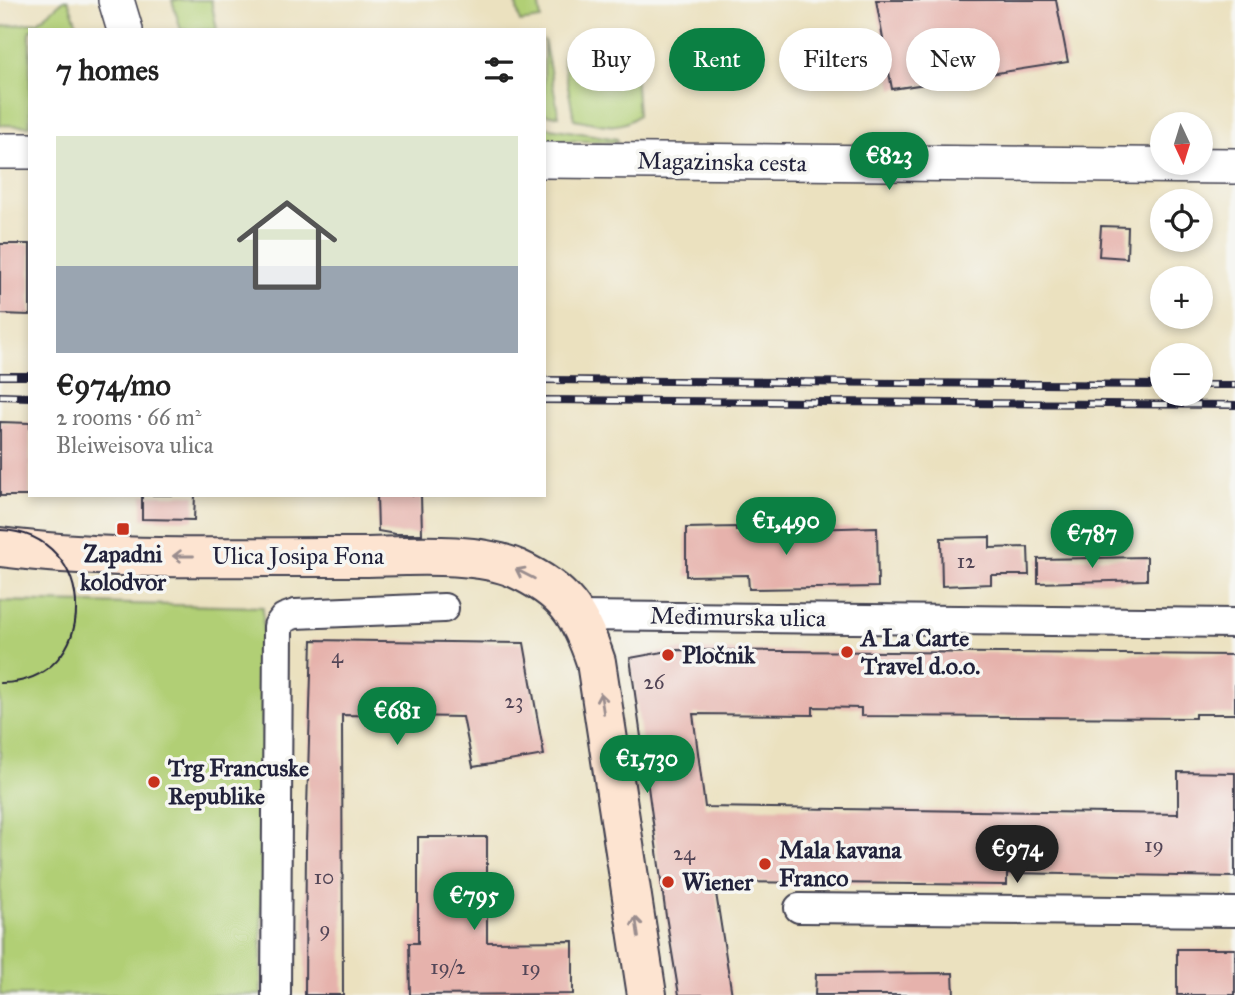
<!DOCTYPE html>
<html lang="en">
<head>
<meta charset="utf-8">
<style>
  body { margin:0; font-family:"IM FELL Great Primer",serif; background:#f2f2f2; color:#222; height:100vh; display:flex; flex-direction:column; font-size:26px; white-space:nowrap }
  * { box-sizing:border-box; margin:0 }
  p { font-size:23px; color:#767676 }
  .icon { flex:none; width:38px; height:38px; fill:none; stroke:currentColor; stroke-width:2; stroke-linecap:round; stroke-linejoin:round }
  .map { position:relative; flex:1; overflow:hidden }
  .sheet { position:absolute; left:28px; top:28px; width:518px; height:469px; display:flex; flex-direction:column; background:#fff; border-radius:0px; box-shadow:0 4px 10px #0003 }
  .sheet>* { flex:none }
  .top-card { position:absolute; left:567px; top:28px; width:562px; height:63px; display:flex; gap:14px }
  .needle { width:46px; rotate:176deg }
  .controls { position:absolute; left:1150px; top:112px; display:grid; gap:14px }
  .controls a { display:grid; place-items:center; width:63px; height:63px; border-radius:50%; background:#fff; box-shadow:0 4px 10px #0003; font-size:35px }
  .price { position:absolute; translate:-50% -60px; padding:0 16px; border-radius:24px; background:#0b8043; color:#fff; font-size:23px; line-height:46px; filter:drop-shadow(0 2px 4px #0008) }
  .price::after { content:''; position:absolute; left:50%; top:42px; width:21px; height:16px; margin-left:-10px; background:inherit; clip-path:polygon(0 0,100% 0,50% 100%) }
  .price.on { background:#222; color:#fff }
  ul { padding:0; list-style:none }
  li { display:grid; align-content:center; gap:14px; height:371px; padding:0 28px }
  li span { display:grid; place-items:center; height:217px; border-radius:0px; color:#555 }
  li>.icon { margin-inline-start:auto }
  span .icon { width:126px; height:126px; fill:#fffc; stroke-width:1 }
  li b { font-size:30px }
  h2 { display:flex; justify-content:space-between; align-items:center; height:84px; padding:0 28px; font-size:30px }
  .tag { padding:0 24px; border-radius:32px; background:#fff; box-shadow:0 4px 10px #0003; font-size:24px; line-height:63px }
  .tag.on { background:#0b8043; color:#fff }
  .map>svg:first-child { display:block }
</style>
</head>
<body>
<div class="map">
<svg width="1235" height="995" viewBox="0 0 1235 995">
  <rect width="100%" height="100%" fill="#f6f6f2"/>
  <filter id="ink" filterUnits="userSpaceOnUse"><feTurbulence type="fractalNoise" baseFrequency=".0143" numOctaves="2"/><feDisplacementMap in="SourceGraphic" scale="14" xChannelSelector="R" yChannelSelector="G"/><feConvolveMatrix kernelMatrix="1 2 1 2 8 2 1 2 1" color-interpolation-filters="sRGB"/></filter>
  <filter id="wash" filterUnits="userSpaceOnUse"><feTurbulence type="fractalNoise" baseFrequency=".00686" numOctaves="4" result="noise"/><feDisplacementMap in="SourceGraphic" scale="28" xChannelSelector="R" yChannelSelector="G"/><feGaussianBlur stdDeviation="1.57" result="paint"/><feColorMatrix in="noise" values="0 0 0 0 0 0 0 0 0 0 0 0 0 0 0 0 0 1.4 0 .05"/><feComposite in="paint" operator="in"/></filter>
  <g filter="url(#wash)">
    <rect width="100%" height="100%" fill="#ebe1bf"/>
    <g fill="#b1cf75" stroke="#6a7858" stroke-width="2">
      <path d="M64,0h4l11,30h-49v96l-30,-1v-98l38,-5z"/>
      <path d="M172,0h39l6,30h-36z"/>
      <path d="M515,0h23l3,19 -21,3z"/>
      <path d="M629,37l6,36 3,42c-19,18 -40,8 -64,4l-11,-60 4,-11z"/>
      <path d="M544,40l15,76 -15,-2z"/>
      <path d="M544,127l73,12 1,3 -74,-2z"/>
      <path d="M0,601l263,6 -2,388h-261z"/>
    </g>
    <g id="blocks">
      <g fill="#e6b2ac">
        <path d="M876,0h180l12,62 -176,27z"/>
        <path d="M1101,226l27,1 -1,31 -28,-2z"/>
        <path d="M0,244h30v71l-30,-1z"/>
        <path d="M0,422l30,1v73h-30z"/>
        <path d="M142,495h53l-1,25 -52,-1z"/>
        <path d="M377,495h44l1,39h-27l-17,-3z"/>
        <path d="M736,527v4l141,-4 1,60 -129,2 -1,-14 -62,1v-48z"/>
        <path d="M990,537v11l38,-1 1,28h-38v9l-49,2 -1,-48z"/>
        <path d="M1147,557v23l-109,3v-24z"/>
        <path d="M312,640l212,3 20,112 -71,12 -10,-50 -121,-2 1,280h-38l1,-153z"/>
        <path d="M674,650l561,5v59h-40v4l-334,-2v-8l-48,-1v8l-120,-1 12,93 473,7v-42l57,1v104l-228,-4v12l-271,-3v3l-21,2 17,108h-53l-13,-79 -36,-258z"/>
        <path d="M418,837h69v105l86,-1v53l-163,1 -1,-52h9z"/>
        <rect x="1177" y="949" width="58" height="46"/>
        <path d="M953,973l1,22h-139l1,-21z"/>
      </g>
    </g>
  </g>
  <g filter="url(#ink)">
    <use href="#blocks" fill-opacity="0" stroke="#403f4f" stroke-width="2"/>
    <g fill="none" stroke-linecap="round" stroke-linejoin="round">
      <defs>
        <g id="minor">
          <path d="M578,616l657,7"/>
          <path d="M799,908l436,4"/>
          <path d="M276,995l2,-369 6,-8 11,-4 149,-6"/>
        </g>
        <g id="tertiary">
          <path d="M116,0l9,30"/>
          <path d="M0,151h30"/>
          <path d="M544,160l691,6"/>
        </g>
        <path id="secondary" d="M0,547c117,15 237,9 355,10 46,0 120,-7 162,12 48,22 63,45 79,93l51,333"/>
      </defs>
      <use href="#minor" stroke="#403f4f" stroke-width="32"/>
      <use href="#tertiary" stroke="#403f4f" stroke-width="38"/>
      <use href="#secondary" stroke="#403f4f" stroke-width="42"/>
      <use href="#minor" stroke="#fff" stroke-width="28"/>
      <use href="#tertiary" stroke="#fff" stroke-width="35"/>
      <use href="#secondary" stroke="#fde4d1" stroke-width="38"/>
      <path stroke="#22223b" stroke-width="2" d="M0,530c102,3 101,154 0,153"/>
      <defs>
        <g id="rail">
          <path d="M0,376h30"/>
          <path d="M544,380l618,5"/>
          <path d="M1200,385h35"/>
          <path d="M0,396l30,1"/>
          <path d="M544,400l691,5"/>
        </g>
      </defs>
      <use href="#rail" stroke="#22223b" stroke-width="8"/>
      <use href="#rail" stroke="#f6f6f2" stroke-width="5" stroke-dasharray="16" stroke-linecap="butt"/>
    </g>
    <defs><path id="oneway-shaft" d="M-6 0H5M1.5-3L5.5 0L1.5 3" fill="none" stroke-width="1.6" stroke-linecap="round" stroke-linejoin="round" transform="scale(1.75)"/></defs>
    <g stroke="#9a8d8e">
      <use href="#oneway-shaft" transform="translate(183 556) rotate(-180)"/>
      <use href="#oneway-shaft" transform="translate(525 574) rotate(-153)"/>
      <use href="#oneway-shaft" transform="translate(602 703) rotate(-99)"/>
      <use href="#oneway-shaft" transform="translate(637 927) rotate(-98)"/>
    </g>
  </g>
  <g fill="#c8321e" stroke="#f6f6f2" stroke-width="2.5">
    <rect x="116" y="522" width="14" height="14" rx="3.5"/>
    <circle cx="847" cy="652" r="7"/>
    <circle cx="668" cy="655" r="7"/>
    <circle cx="154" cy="782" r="7"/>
    <circle cx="765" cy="864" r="7"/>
    <circle cx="668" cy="882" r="7"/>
  </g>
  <g text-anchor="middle" stroke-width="7" stroke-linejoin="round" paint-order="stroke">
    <g font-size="21" fill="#534657">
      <text x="966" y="568">12</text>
      <text x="337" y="663">4</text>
      <text x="654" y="689">26</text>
      <text x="514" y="708">23</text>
      <text x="1154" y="852">19</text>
      <text x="684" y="860">24</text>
      <text x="324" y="884">10</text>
      <text x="325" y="936">9</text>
      <text x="448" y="974">19/2</text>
      <text x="531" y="975">19</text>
    </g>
    <g font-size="24" fill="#22223b" stroke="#f6f6f2">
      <text transform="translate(722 162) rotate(1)" y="8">Magazinska cesta</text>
      <text x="298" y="564">Ulica Josipa Fona</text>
      <text transform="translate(738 617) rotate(1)" y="8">Međimurska ulica</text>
    </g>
    <g font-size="24" font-weight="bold" fill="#22223b" stroke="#f6f6f2" text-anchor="start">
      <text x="123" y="562" text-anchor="middle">Zapadni<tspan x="123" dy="28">kolodvor</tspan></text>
      <text x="861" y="646">A La Carte<tspan x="861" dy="28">Travel d.o.o.</tspan></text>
      <text x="682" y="663">Pločnik</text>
      <text x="168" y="776">Trg Francuske<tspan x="168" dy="28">Republike</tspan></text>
      <text x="779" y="858">Mala kavana<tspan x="779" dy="28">Franco</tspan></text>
      <text x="682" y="890">Wiener</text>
    </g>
  </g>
</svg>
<div class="controls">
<a><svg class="needle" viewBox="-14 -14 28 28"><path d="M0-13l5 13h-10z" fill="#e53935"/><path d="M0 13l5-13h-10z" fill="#767676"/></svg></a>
<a><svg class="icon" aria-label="locate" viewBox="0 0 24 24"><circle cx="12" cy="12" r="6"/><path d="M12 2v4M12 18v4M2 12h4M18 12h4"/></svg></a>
<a>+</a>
<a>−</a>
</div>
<b class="price" style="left:889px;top:192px">€823</b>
<b class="price" style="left:786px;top:557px">€1,490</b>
<b class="price" style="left:1092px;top:570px">€787</b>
<b class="price" style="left:397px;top:747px">€681</b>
<b class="price" style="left:647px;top:795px">€1,730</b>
<b class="price on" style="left:1017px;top:885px">€974</b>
<b class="price" style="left:474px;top:932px">€795</b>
<div class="top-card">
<a class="tag">Buy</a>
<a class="tag on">Rent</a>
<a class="tag">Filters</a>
<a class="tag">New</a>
</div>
<section class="sheet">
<h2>7 homes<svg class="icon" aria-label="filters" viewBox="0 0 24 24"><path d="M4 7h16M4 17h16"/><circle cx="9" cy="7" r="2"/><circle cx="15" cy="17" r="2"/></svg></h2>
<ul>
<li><span style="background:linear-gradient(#dfe7d0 60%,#9aa5b1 0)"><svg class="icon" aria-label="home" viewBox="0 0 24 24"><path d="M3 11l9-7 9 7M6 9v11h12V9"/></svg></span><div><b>€974/mo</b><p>2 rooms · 66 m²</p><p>Bleiweisova ulica</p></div></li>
</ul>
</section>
</div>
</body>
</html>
